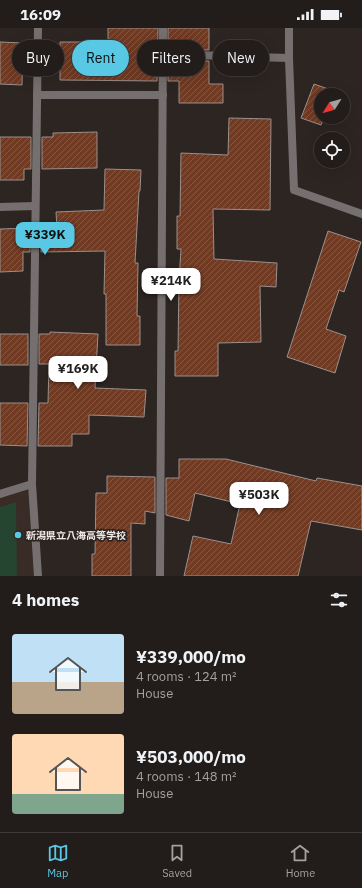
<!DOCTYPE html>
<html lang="en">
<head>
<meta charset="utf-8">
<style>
  body { margin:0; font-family:"IBM Plex Sans","Noto Sans JP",sans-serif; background:#2a2523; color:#f1f3f6; height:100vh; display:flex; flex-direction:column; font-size:15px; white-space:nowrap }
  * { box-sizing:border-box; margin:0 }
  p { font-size:13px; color:#a2a1a2 }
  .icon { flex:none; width:22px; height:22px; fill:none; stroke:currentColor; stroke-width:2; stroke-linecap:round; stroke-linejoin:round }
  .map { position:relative; height:548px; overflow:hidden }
  .sheet { display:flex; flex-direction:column; background:#221c1a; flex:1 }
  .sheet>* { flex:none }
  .top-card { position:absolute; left:12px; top:12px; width:338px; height:36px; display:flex; gap:8px }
  .needle { width:26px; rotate:233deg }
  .fabs { position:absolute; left:314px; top:60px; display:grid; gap:8px }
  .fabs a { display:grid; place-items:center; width:36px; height:36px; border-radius:50%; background:#221c1a; box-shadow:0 4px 16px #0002,0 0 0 1px #3f3a39; font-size:20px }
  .price { position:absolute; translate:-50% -34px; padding:0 9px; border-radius:8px; background:#fff; color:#222; font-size:13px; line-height:26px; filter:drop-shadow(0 1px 2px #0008) }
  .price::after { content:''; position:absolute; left:50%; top:24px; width:12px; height:9px; margin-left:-6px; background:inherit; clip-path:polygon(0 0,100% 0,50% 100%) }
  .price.active { background:#58c8e4; color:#111 }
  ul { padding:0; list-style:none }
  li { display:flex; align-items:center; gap:12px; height:100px; padding:0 12px }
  li span { display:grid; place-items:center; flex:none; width:112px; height:80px; border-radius:4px; color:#555 }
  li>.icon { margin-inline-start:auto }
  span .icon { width:48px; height:48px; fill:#fffc; stroke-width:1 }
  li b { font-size:17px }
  h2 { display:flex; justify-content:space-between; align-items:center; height:48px; padding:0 12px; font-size:17px }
  .tag { padding:0 14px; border-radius:18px; background:#221c1a; box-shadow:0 4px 16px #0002,0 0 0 1px #3f3a39; font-size:14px; line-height:36px }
  .tag.active { background:#58c8e4; color:#111 }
  .status { display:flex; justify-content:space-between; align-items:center; height:28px; padding:0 20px; background:#221c1a; direction:ltr }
  .status svg { height:11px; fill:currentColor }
  .tab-bar { display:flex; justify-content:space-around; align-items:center; height:56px; border-top:1px solid #3f3a39; background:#221c1a; font-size:11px; color:#a2a1a2 }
  .tab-bar a { display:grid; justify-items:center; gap:2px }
  .tab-bar .active { color:#58c8e4 }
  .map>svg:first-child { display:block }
</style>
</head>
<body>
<div class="status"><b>16:09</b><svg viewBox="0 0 49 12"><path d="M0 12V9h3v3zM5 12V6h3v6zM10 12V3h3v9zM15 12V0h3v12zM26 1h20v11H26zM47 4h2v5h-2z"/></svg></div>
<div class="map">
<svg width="362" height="548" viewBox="0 0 362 548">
  <defs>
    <pattern id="building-hatch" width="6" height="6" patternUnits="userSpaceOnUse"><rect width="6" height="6" fill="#703a23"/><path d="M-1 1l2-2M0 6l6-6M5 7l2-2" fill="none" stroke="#855743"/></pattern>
  </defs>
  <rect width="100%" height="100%" fill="#2d2522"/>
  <path fill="#392b25" d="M32,456l6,92h-38v-82z"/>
  <path fill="#264530" d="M16,474l1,74h-17v-69z"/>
  <g fill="url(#building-hatch)" stroke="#9a908c">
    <path d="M108,0h50l-1,53 -97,-1v-38h48z"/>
    <path d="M168,0h41v22l-41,-1z"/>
    <path d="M0,14l23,1 -1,42 -22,-1z"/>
    <path d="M168,32l41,1v23h14v19h-44v-22h-11z"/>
    <path d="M314,56l20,7 -2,4h-11v22h3l-3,8 -20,-7z"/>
    <path d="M229,90l42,1 -1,91 -57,-1 1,50 63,4 -1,24 -16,-1 1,56 -43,1v33h-43v-25h3l1,-71 2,-31h-4v-33h3l1,-63 47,2z"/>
    <path d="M97,104v36l-55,1v-32h11v-4z"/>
    <path d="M0,109h31v32h-7v11h-24z"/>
    <path d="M105,141l36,1 -1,21h-1l-4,72h3l-1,53h3v29h-34v-51h-2l1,-43 -64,1v-24h16l-1,-16 48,-2z"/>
    <path d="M30,200v24h-7v19l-23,1v-43z"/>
    <path d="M328,203l33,11 -17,50 -5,-2 -13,39 20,7 -11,37 -48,-16z"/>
    <path d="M50,304l48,2 -3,54 51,2 -2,27 -55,-2v19h-17v12h-34l1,-43h9l1,-39h-10v-30h11z"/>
    <rect x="0" y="306" width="28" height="31"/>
    <path d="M0,375h28l-1,43 -27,-1z"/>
    <path d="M179,431h47l90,22 1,-3 45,8v44l-51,-9 -13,55h-114l9,-40 38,8 9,-40 -45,-11 -6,28 -23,-6v-37h13z"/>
    <path d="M107,448l48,1v36l-10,-2v13l-14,-1v53h-39v-22h3l1,-61h11z"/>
  </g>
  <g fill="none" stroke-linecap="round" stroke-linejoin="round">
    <g stroke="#75706f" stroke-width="8">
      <path d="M289,0v30l5,132 68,24"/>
      <path d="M163,26l126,4"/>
      <path d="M37,67h126"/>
      <path d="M0,179l35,-1"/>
      <path d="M32,456l6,-456"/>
      <path d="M0,466l32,-10 6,92"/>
      <path d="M160,548l3,-548"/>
    </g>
  </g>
  <circle fill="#58c8e4" stroke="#2d2522" stroke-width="1.5" cx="18" cy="507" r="4"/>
  <g text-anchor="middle" stroke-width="3.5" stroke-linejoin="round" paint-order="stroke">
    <g font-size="10" font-weight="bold" fill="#f0ebe8" stroke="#2d2522" text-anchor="start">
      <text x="26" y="511">新潟県立八海高等学校</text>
    </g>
  </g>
</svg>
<div class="fabs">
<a><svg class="needle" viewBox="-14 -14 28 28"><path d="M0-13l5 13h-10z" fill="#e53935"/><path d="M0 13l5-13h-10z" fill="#a2a1a2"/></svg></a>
<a><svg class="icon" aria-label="locate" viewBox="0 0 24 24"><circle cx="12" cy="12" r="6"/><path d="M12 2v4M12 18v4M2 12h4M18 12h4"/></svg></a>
</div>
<b class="price active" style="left:45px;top:228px">¥339K</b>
<b class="price" style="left:171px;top:274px">¥214K</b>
<b class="price" style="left:78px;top:362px">¥169K</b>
<b class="price" style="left:259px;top:488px">¥503K</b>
<div class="top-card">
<a class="tag">Buy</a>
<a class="tag active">Rent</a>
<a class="tag">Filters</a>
<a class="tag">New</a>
</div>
</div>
<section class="sheet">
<h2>4 homes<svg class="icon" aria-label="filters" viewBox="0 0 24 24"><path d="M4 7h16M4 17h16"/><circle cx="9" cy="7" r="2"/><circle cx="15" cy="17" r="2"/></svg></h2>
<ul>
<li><span style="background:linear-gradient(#bfe0f5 60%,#b9a48a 0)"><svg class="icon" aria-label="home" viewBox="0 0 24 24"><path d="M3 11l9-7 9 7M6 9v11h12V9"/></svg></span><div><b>¥339,000/mo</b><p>4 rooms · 124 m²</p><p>House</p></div></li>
<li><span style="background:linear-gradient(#ffd9b3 75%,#7fa58c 0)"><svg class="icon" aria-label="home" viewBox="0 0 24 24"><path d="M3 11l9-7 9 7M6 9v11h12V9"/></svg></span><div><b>¥503,000/mo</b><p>4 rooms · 148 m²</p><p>House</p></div></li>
</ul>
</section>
<nav class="tab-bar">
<a class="active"><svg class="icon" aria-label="map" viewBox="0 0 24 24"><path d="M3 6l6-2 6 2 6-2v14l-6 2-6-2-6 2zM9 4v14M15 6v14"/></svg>Map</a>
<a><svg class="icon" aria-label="saved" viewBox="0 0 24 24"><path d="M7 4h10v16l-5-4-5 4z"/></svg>Saved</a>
<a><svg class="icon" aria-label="home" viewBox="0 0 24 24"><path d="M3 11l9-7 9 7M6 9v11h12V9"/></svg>Home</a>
</nav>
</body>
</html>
